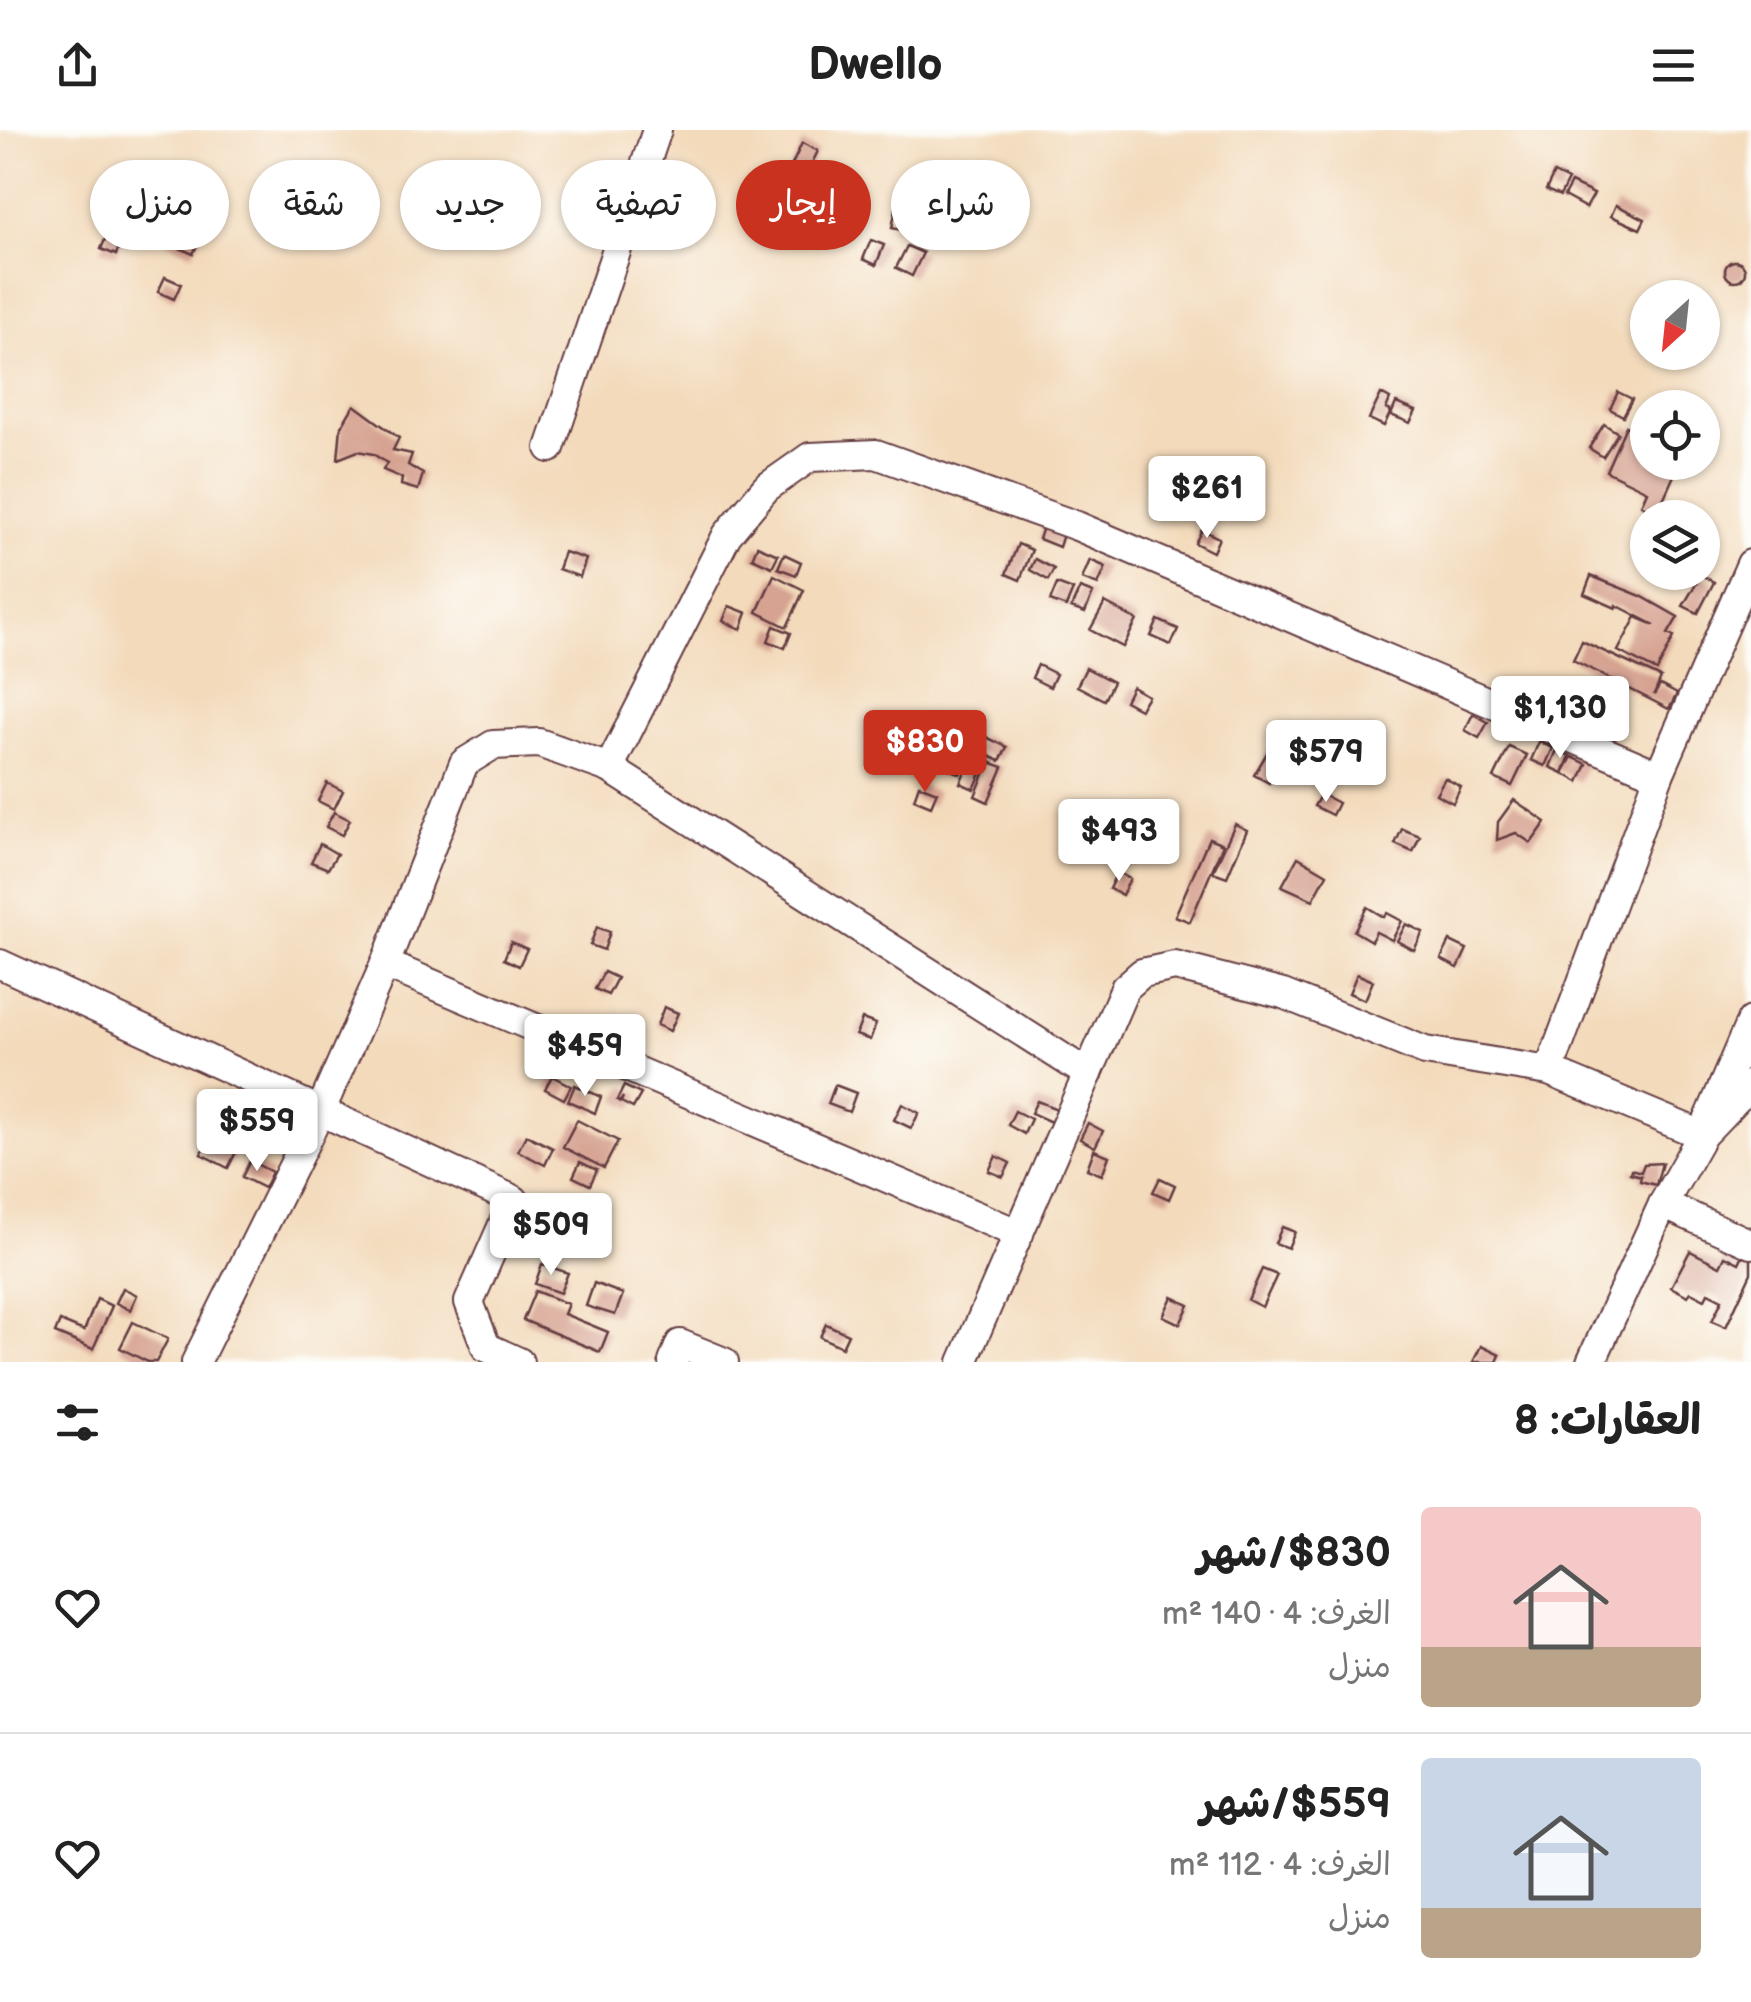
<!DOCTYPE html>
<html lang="ar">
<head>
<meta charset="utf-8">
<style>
  body { margin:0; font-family:"Balsamiq Sans","Playpen Sans Arabic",sans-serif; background:#f6f6f6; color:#222; direction:rtl; height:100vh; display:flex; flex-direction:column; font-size:38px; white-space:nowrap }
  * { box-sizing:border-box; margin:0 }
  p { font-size:32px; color:#767676 }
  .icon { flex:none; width:55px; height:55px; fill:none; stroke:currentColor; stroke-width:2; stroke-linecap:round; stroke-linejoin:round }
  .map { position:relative; height:1232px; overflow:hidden; direction:ltr }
  .side { display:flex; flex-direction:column; background:#fff; flex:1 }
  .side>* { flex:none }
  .guide { position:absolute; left:30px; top:30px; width:1000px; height:90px; direction:rtl; display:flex; gap:20px }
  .needle { width:65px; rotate:207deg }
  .fabs { position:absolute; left:1630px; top:150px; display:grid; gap:20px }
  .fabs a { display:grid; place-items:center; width:90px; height:90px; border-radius:50%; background:#fff; box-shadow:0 2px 8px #0004; font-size:50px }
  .price { position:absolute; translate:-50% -85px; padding:0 22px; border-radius:10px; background:#fff; color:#222; font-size:32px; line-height:65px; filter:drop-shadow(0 2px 5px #0008) }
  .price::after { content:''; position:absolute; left:50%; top:60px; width:30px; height:22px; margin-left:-15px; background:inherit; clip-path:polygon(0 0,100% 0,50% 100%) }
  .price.current { background:#c8321e; color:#fff }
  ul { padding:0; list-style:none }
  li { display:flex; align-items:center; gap:30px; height:250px; padding:0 50px }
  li+li { border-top:2px solid #e0e0e0 }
  li span { display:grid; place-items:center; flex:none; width:280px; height:200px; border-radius:10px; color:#555 }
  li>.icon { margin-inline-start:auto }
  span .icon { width:120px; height:120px; fill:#fffc; stroke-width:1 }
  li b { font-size:42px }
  h2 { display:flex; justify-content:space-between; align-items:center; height:120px; padding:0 50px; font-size:42px }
  .tag { padding:0 35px; border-radius:45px; background:#fff; box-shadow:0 2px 8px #0004; font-size:35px; line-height:90px }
  .tag.current { background:#c8321e; color:#fff }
  header { display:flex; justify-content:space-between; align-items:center; height:130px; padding:0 50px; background:#fff; font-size:45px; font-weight:600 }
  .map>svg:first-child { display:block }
</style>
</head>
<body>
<header><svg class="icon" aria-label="menu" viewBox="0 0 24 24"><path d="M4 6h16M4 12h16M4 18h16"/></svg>Dwello<svg class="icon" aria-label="share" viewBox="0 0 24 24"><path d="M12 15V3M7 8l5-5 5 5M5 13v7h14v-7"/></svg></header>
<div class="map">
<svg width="1751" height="1232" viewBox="0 0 1751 1232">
  <rect width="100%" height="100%" fill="#fdfcf7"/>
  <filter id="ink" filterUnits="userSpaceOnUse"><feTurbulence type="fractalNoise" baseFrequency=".01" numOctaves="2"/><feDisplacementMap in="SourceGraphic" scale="20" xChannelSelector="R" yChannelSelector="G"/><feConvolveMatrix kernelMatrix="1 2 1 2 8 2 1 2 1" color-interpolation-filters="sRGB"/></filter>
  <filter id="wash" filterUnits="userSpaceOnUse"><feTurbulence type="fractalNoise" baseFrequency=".0048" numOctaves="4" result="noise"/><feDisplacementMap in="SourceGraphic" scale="40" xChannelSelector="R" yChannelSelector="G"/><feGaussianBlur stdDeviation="2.25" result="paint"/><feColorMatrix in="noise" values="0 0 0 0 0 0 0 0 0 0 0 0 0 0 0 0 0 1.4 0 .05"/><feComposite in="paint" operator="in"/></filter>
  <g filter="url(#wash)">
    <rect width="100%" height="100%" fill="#f3dabb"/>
    <g id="blocks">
      <g fill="#d6a291">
        <path d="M802,13l16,8 -18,36 -15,-7z"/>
        <path d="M1554,43l14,7 -8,16 -14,-6z"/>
        <path d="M1571,53l23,11 -8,14 -22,-12z"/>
        <path d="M1616,75l29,14 -5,10 -29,-13z"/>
        <path d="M896,78l20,4 -5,20 -19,-4z"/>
        <path d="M171,83l34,15 -12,26 -33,-15z"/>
        <path d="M815,87l16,7 -6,14 -16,-6z"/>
        <path d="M287,89l17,8 -6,13 -17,-8z"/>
        <path d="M109,100l14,6 -7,19 -15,-6z"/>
        <path d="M871,110l13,5 -8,20 -13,-6z"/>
        <path d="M907,116l16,7 -11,23 -16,-8z"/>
        <circle cx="1735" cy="141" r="10"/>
        <path d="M165,147l16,7 -7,15 -16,-7z"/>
        <path d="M1618,262l14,7 -9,17 -13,-7z"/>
        <path d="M1381,264l9,5 -4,10 5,2 -7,15 -15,-7z"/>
        <path d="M1396,273l20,8 -6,12 -19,-8z"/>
        <path d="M354,275l45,33 -6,12 19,4 -4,11 15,9 -5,16 -17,-5 1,-7 -19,-8 4,-7 -14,-9 -15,-3 -20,8 3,-32z"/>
        <path d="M1604,294l14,9 -15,24 -14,-9z"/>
        <path d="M1626,296l22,10v26h32l-23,51 -16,-8 6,-14 -41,-20z"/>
        <path d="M1196,352l34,9 -4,15 -34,-9z"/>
        <path d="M1043,397l20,7 -4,13 -20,-8z"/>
        <path d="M1202,400l17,8 -6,14 -18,-9z"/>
        <path d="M1018,414l14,6 -12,30 -14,-6z"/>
        <path d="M757,416l21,9 -6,12 -20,-9z"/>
        <path d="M564,422l22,7 -6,18 -22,-8z"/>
        <path d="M784,424l17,8 -5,13 -18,-7z"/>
        <path d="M1035,429l19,10 -6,11 -18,-10z"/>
        <path d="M1090,430l16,7 -8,18 -16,-6z"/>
        <path d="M774,445l30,15 -17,37 -30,-15z"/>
        <path d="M1701,445l13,7 -16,31 -15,-7z"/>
        <path d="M1591,446l50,20 37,21 -10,17 6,3 -17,34 -39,-20 18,-34 19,8 -39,-20v3l-32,-14z"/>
        <path d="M1057,454l16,6 -7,17 -16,-6z"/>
        <path d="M1080,458l13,5 -8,20 -14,-5z"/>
        <path d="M1105,473l32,17 -14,27 -33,-17z"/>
        <path d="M729,476l18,7 -6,16 -18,-8z"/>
        <path d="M1158,490l20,9 -7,16 -20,-9z"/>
        <path d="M774,496l17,7 -6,15 -17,-7z"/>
        <path d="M1582,511l79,37 -7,17 6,-10 17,9 -8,15 -96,-49z"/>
        <path d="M1038,535l18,9 -6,13 -18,-9z"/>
        <path d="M1086,538l27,14 -9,18 -27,-14z"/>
        <path d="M1132,557l16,9 -8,13 -15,-8z"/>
        <path d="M1473,584l15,8 -9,16 -14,-8z"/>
        <path d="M940,602l19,8 -10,22 -19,-8z"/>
        <path d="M982,605l25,12 -7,14 -25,-11z"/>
        <path d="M961,611l11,6 -12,27 -12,-5z"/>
        <path d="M1539,612l14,6 -8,18 -14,-6z"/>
        <path d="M1509,617l18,8 -15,31 -18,-8z"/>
        <path d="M1270,618l14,7 -15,28 -15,-8z"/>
        <path d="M1557,620l13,6 -7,17 -13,-6z"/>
        <path d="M973,623l14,7 -13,29 -14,-6z"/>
        <path d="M1572,627l15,7 -8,18 -16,-9z"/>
        <path d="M989,632l14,5 -15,35 -13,-6z"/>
        <path d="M1445,648l16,9 -8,16 -17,-9z"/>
        <path d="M327,653l16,8 -9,18 -16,-8z"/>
        <path d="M919,655l18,7 -6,14 -17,-7z"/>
        <path d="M1321,664l17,9 -6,12 -18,-9z"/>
        <path d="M1514,670l32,22 -15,21 -15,-10 -19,7 1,-18z"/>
        <path d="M334,682l16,8 -8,15 -16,-8z"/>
        <path d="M1235,694l12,6 -20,47 -14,-5z"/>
        <path d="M1402,699l18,7 -7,16 -18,-8z"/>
        <path d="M1209,708l14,6 -33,78 -15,-6z"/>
        <path d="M320,714l17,10 -9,15 -17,-7z"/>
        <path d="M1298,727l29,17 -14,26 -31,-14z"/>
        <path d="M1117,742l13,7 -8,16 -13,-6z"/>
        <path d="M1367,777l17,10 3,-4 15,8 -10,19 -16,-8 -5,9 -17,-10z"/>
        <path d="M1406,794l17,8 -9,18 -17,-9z"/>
        <path d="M597,797l13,5 -6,18 -14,-5z"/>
        <path d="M1450,811l17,8 -9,19 -17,-9z"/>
        <path d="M511,812l16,7 -8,17 -15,-7z"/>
        <path d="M604,842l13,6 -9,17 -13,-6z"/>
        <path d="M1357,844l16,7 -8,19 -16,-7z"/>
        <path d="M664,877l14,6 -8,18 -13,-6z"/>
        <path d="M862,889l14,5 -6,16 -14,-5z"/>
        <path d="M552,946l19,10 -7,13 -19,-10z"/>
        <path d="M575,955l26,12 -6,16 -27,-12z"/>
        <path d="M835,955l21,8 -7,19 -21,-8z"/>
        <path d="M624,956l17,8 -8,14 -12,-6 2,-5 -3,5 -3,-2z"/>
        <path d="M1037,971l20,8 -6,13 -20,-9z"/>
        <path d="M902,974l17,9 -8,15 -17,-8z"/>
        <path d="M1015,981l16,8 -7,15 -16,-9z"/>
        <path d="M577,990l41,21 -14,27 -41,-21z"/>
        <path d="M1088,993l15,8 -8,16 -15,-8z"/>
        <path d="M526,1005l27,13 -8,17 -27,-14z"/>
        <path d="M209,1009l27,13 -8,16 -27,-14z"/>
        <path d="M1094,1020l15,6 -7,19 -15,-6z"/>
        <path d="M996,1026l14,7 -7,14 -14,-6z"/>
        <path d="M250,1031l22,11 -8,16 -22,-11z"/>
        <path d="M580,1032l17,8 -7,15 -17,-8z"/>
        <path d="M1662,1033l-6,22 -16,-4 1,-5 -11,-3 1,-4 10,3 3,-8z"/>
        <path d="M1160,1048l15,7 -6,14 -16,-7z"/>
        <path d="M1282,1097l13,5 -7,16 -13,-5z"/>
        <path d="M1751,1108v35l-25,54 -14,-6 10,-21 -14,-7 -3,6 -14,-7 -3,4 -17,-9 19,-36 30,15 5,-10 14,7z"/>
        <path d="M542,1134l26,9 -8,20 -25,-9z"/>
        <path d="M1262,1139l15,6 -15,32 -14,-7z"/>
        <path d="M594,1153l29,11 -8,21 -29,-9z"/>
        <path d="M123,1158l14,7 -7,15 -14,-7z"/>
        <path d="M535,1161l33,13 -4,10 44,18 -8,20 -77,-32z"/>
        <path d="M1172,1167l17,8 -9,19 -17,-8z"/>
        <path d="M97,1169l15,7 -19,43 -38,-16 5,-12 24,10z"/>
        <path d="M133,1192l35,17 -12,23h-8l-28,-14z"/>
        <path d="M826,1194l22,10 -6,13 -22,-10z"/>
        <path d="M1481,1216l19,9 -3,7h-24z"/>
      </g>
    </g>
  </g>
  <g filter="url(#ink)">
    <use href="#blocks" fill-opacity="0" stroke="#633b41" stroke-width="2.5"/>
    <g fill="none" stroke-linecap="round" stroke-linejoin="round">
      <defs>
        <g id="street">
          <path d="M550,318l107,-318"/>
          <path d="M609,638l118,-233 39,-47 44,-31 66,-3 201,72 582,249"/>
          <path d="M0,834l514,236 -45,102 17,45 33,15"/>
          <path d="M385,834l634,270"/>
          <path d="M1549,941l110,-296 92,-211"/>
          <path d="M1663,1074l88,40"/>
          <path d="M196,1232l124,-250 65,-148 79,-201 29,-18 46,-2 70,25 479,306"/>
          <path d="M673,1232l7,-18 44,18"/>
          <path d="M963,1232l162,-374 17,-15 33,-7 108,28 142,57 124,20 153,64 49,-51"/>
          <path d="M1591,1232l72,-158 39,-69 49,-114"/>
        </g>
      </defs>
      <use href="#street" stroke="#633b41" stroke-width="32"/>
      <use href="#street" stroke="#fff" stroke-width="28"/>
    </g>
  </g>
</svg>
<div class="fabs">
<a><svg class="needle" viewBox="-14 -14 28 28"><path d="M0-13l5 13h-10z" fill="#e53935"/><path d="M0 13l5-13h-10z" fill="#767676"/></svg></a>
<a><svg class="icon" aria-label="locate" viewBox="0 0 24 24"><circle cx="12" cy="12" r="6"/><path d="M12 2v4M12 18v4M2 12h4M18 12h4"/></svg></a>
<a><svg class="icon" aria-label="layers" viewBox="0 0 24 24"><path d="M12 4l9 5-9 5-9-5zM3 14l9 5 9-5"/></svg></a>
</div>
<b class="price" style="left:1207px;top:411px">$261</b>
<b class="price" style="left:1560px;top:631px">$1,130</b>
<b class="price current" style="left:925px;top:665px">$830</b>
<b class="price" style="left:1326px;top:675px">$579</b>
<b class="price" style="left:1119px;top:754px">$493</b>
<b class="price" style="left:585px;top:969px">$459</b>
<b class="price" style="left:257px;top:1044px">$559</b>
<b class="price" style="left:551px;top:1148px">$509</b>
<div class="guide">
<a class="tag">شراء</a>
<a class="tag current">إيجار</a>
<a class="tag">تصفية</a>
<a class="tag">جديد</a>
<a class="tag">شقة</a>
<a class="tag">منزل</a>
</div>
</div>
<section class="side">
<h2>العقارات: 8<svg class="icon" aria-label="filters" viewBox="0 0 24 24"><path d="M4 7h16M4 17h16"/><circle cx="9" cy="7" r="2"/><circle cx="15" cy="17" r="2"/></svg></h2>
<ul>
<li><span style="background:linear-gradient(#f6c9c9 70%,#b9a48a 0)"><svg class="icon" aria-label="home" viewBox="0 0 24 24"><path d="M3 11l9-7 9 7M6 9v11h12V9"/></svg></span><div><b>$830/شهر</b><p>الغرف: 4 · 140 m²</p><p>منزل</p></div><svg class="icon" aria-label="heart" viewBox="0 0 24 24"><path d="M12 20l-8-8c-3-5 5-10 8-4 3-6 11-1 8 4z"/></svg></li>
<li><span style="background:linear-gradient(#c9d6e8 75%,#b9a48a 0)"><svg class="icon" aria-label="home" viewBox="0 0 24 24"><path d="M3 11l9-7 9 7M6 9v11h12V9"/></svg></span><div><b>$559/شهر</b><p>الغرف: 4 · 112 m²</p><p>منزل</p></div><svg class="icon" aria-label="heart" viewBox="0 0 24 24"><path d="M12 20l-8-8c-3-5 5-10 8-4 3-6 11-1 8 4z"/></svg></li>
</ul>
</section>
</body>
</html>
